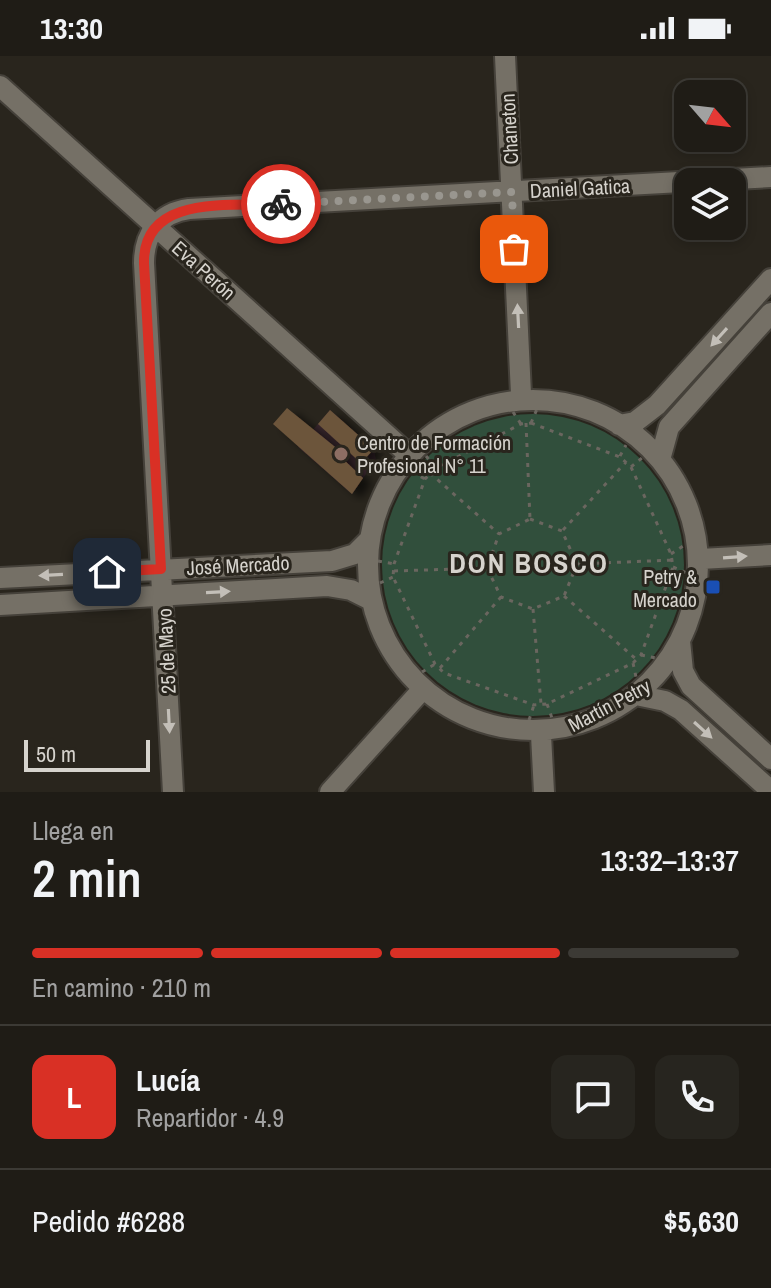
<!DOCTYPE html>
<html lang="es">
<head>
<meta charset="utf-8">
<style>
	:root { --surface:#1f1c16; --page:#27251f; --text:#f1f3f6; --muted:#a1a1a1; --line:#3c3a35; --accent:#d93025 }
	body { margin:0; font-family:"Archivo Narrow",sans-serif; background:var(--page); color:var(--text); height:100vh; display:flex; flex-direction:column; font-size:30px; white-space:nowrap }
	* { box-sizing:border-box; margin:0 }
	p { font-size:26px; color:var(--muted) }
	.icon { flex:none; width:44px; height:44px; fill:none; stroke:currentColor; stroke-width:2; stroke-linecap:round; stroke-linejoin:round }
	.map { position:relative; height:736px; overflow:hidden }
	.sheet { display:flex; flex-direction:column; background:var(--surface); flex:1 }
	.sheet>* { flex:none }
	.needle { width:52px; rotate:118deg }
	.buttons { position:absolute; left:674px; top:24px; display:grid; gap:16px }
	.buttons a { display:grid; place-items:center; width:72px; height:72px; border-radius:16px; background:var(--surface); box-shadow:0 4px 12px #0003,0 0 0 2px var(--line); font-size:40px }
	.scale { position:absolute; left:24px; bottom:20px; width:126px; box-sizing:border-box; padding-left:8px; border:4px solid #d6d3cd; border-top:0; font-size:22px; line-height:28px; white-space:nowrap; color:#d6d3cd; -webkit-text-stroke:6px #29251d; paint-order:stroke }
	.pin { position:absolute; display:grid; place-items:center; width:68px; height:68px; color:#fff; margin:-34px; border-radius:16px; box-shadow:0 4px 12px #0006 }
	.courier { position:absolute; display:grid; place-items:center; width:80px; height:80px; margin:-40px; border:6px solid #d93025; border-radius:50%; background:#fff; color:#222; box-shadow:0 2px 10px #0007 }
	.headline em { font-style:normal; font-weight:600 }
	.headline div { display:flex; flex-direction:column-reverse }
	.headline { display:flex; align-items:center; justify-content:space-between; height:136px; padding:0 32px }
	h1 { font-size:52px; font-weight:600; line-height:60px }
	.bar { display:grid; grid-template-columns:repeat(4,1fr); gap:12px 8px; align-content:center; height:96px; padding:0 32px }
	.bar i { height:10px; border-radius:6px; background:var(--line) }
	.bar .on { background:var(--accent) }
	.bar p { grid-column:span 4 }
	.line { display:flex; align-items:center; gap:20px; padding:0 32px; border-top:2px solid var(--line) }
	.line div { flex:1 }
	.round { display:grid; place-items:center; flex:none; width:84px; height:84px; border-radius:16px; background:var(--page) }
	.status { display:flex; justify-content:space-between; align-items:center; height:56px; padding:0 40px; background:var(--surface); direction:ltr }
	.status svg { height:22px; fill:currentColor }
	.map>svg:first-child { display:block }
	.education { fill:#39272d }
	.green { fill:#314f3c }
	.building { fill:#6c543b; filter:url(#shadow) }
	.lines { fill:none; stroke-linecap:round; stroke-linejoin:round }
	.minor-casing { stroke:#45413a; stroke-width:24 }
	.path { stroke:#6a665f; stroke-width:3; stroke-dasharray:4 6; stroke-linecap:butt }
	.minor { stroke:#757066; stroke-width:20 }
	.oneway { fill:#c3bfb8 }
	.done { stroke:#99968f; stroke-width:8; stroke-dasharray:0 14.4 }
	.route { stroke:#d93025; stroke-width:10 }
	.education-dot { fill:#8d6e63; stroke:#29251d; stroke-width:3 }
	.transit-dot { fill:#1a4fb4; stroke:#29251d; stroke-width:3 }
	.labels { text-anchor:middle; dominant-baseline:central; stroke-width:6; stroke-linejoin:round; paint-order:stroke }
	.street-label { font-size:20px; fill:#d6d3cd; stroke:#29251d }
	.poi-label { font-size:20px; fill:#d6d3cd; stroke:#29251d; text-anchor:start }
	.district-label { font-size:28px; font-weight:bold; letter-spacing:2px; fill:#d6d3cd; stroke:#29251d }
</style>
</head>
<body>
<div class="status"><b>13:30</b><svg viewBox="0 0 49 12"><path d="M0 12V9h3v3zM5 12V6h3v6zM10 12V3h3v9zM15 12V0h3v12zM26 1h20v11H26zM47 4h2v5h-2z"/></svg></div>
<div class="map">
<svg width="771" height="736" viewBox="0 0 771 736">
	<defs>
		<filter id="shadow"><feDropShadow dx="9" dy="5" stdDeviation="4" flood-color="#0009"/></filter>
	</defs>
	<rect width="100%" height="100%" fill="#29251d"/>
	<!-- education -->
	<path class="education" d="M330 354 374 393 376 404 352 438 298 391Z"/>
	<!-- green -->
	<path class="green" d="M382 509a151 151 0 1 1 302 0a151 151 0 1 1-302 0Z"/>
	<!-- building -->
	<path class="building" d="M287 352 345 399 342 402 363 422 352 438 273 368Z
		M330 354 374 393 361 407 318 368Z"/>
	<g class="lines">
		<defs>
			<path id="minor" d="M505 0 521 338
				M0 30 408 398
				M368 509a165 165 0 1 1 330 0a165 165 0 1 1-330 0Z
				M619 369 635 366 657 349 771 223
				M661 400 669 371 771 257
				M700 503 771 499
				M0 522 332 505 355 498 369 484
				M0 549 327 530 351 534 369 543
				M680 585 683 615 691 630 771 703
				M636 639 665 645 681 654 771 735
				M541 679 544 736
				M173 736 144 207C144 178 159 157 189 153L771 121
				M330 736 421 635"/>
		</defs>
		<!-- minor casing -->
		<use href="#minor" class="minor-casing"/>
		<!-- path -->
		<path class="path" d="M513 356 521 368
			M526 367 530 463
			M531 367 620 401 631 411 671 498 673 511 641 599 633 607 547 648 534 649 444 617 435 608 393 521 394 508 425 423 436 412 521 368Z
			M531 367 537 353
			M426 400 436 412
			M620 400 626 389
			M631 411 643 401
			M412 416 425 423
			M430 417 499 478
			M530 463 562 475 577 508 564 540 533 553 501 541 487 512 499 478Z
			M563 474 626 406
			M671 498 683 490
			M378 505 394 508
			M577 508 672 504
			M673 511 687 517
			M394 515 487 512
			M380 527 393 521
			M564 540 637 604
			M533 553 541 648
			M641 599 656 602
			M633 607 636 621
			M440 612 501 541
			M422 616 435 608
			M547 648 552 662
			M529 664 534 649"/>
		<!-- minor -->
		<use href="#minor" class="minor"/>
	</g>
	<!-- one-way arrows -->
	<defs><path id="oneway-solid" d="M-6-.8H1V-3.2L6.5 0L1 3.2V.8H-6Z" transform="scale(2)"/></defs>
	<g class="oneway">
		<use href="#oneway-solid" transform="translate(518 260) rotate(-93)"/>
		<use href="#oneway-solid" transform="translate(719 281) rotate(132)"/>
		<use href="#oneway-solid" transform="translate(735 501) rotate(-4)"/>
		<use href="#oneway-solid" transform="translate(51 519) rotate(177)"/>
		<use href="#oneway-solid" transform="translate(218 536) rotate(-3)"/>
		<use href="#oneway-solid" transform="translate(169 665) rotate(87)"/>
		<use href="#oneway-solid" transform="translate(703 674) rotate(42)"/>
	</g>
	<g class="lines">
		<!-- done -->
		<path class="done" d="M281 148 512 136 514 193"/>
		<!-- route -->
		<path class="route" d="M107 516 161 513 144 207C143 137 233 151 281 148"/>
	</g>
	<!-- markers -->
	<circle class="education-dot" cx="341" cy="398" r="8"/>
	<rect class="transit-dot" x="705" y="523" width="16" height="16" rx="4"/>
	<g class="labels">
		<!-- street labels -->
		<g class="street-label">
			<text transform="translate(509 73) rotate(-93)">Chaneton</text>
			<text transform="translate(580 132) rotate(-3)">Daniel Gatica</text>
			<text transform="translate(204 214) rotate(42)">Eva Perón</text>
			<text transform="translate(238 509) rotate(-3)">José Mercado</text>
			<text transform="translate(166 595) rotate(-93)">25 de Mayo</text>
			<text transform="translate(609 649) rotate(-28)">Martín Petry</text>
		</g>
		<!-- poi labels -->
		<g class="poi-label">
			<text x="357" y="386">Centro de Formación<tspan x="357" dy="23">Profesional N° 11</tspan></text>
			<text x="697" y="520" text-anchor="end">Petry &amp;<tspan x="697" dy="23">Mercado</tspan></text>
		</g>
		<!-- district labels -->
		<g class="district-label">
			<text x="529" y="507">DON BOSCO</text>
		</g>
	</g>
</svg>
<div class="buttons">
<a><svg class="needle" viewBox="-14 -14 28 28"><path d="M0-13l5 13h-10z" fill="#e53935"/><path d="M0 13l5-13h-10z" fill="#a1a1a1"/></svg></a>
<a><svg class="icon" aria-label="layers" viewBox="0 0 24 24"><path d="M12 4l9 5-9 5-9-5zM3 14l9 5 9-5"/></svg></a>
</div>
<div class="scale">50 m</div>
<div class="pin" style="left:514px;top:193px;background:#ea580c"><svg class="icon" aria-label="bag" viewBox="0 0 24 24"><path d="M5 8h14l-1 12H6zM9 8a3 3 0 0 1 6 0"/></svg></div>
<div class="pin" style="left:107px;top:516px;background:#1f2937"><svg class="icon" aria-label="home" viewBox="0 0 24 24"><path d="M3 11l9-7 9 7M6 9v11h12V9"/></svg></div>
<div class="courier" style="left:281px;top:148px"><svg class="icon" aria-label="bike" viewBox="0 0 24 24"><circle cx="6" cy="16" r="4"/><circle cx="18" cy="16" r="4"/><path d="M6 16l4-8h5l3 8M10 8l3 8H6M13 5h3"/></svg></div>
</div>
<section class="sheet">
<div class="headline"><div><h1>2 min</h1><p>Llega en</p></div><em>13:32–13:37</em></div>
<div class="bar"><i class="on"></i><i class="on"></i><i class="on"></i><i></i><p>En camino · 210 m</p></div>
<div class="line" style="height:144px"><b class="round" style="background:var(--accent);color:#fff">L</b><div><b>Lucía</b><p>Repartidor · 4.9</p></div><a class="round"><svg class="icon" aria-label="chat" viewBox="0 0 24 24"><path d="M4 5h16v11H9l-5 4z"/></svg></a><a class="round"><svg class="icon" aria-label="phone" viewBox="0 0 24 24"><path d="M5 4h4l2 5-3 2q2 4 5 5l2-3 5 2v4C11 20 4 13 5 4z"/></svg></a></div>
<div class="line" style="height:104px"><div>Pedido #6288</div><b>$5,630</b></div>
</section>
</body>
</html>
